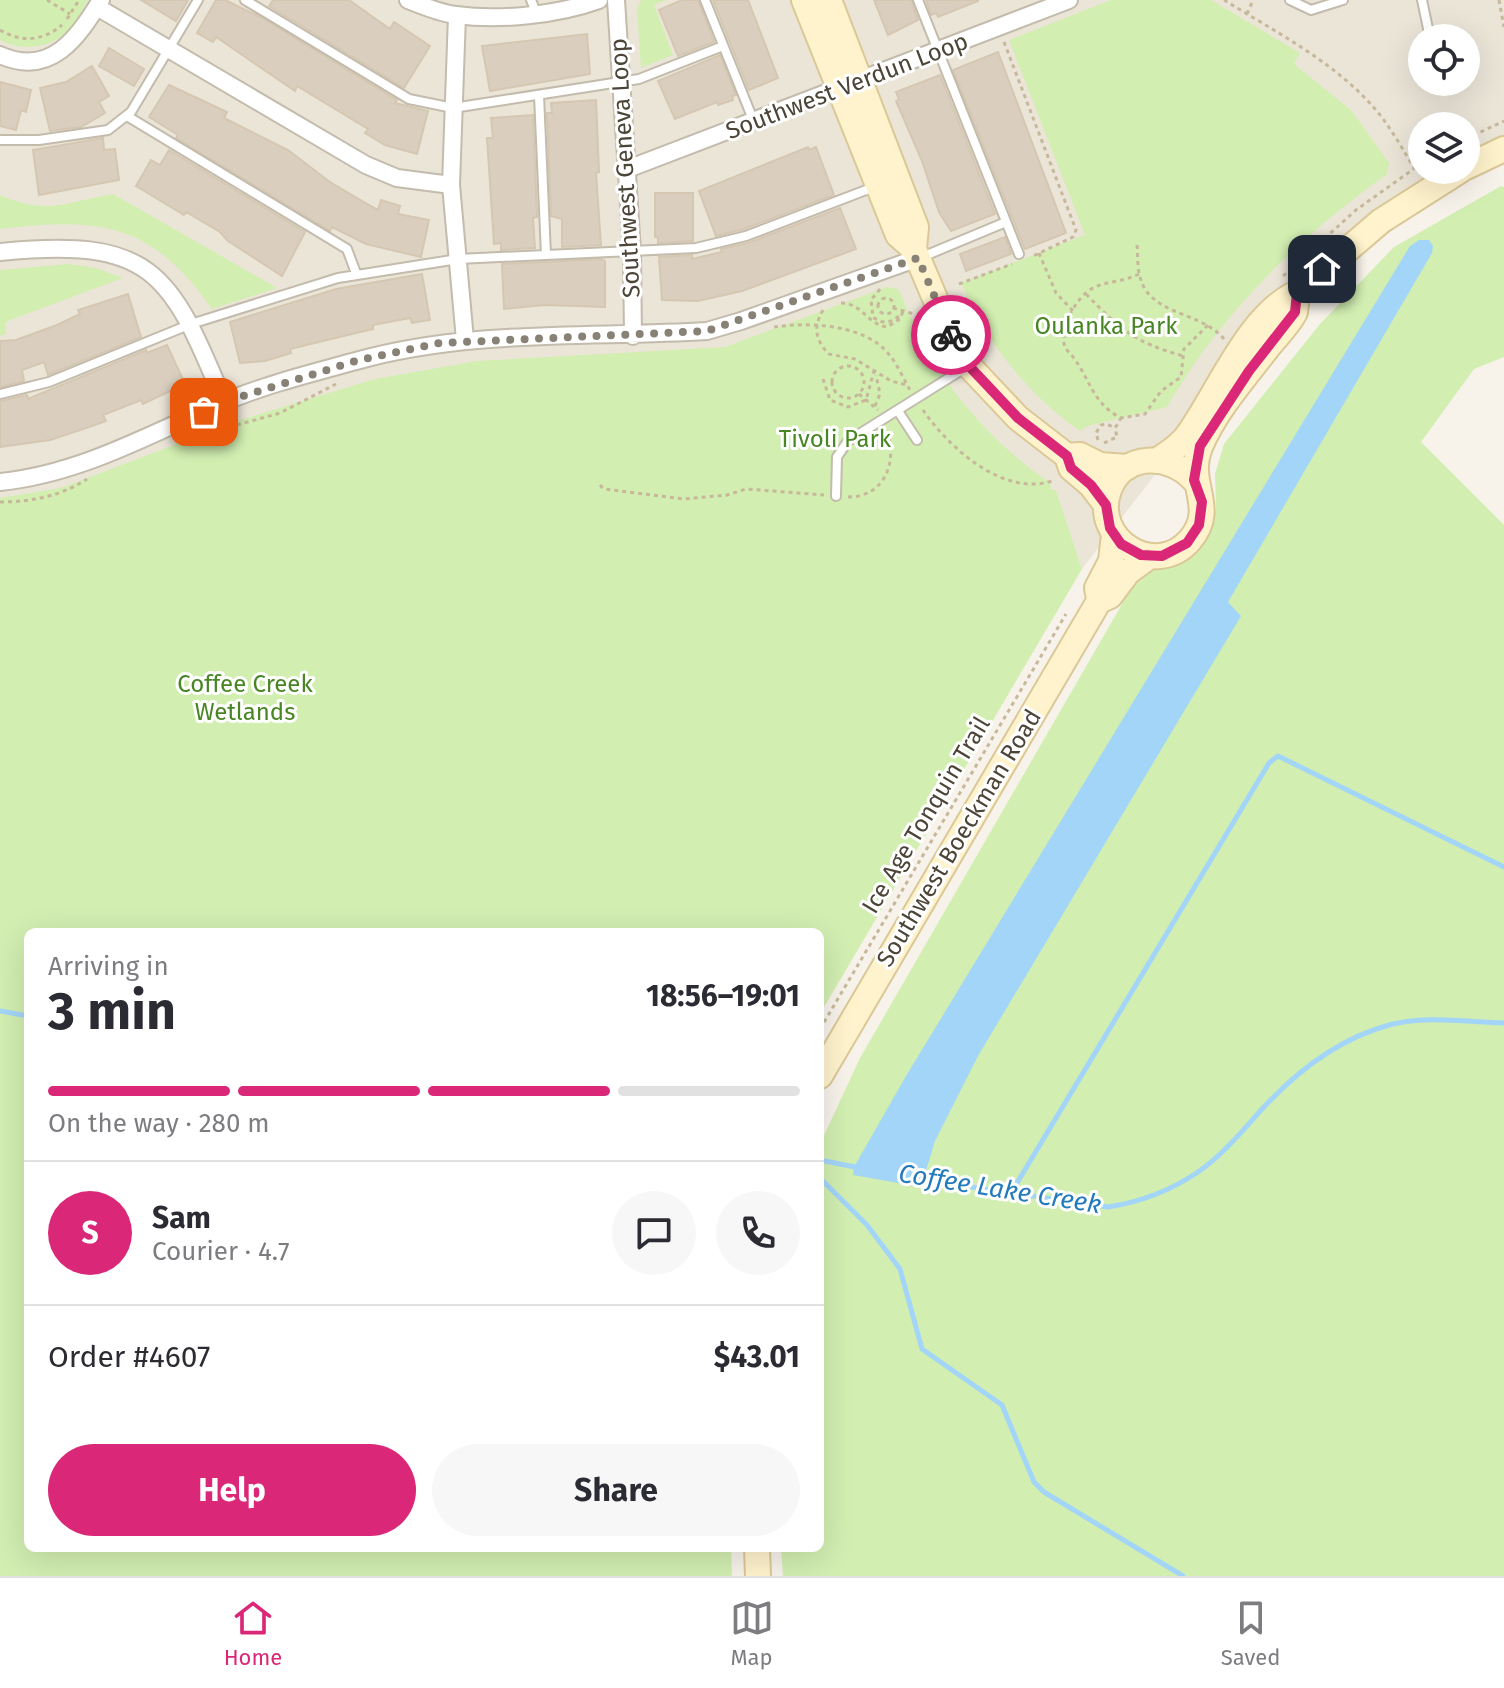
<!DOCTYPE html>
<html lang="en">
<head>
<meta charset="utf-8">
<style>
	:root { --surface:#fff; --page:#f7f7f7; --text:#2b2b33; --muted:#7c7c81; --line:#e1e1e2; --accent:#db2777 }
	body { margin:0; font-family:"Fira Sans",sans-serif; background:var(--page); color:var(--text); height:100vh; display:flex; flex-direction:column; font-size:30px; white-space:nowrap }
	* { box-sizing:border-box; margin:0 }
	p { font-size:26px; color:var(--muted) }
	.icon { flex:none; width:44px; height:44px; fill:none; stroke:currentColor; stroke-width:2; stroke-linecap:round; stroke-linejoin:round }
	.map { position:relative; flex:1; overflow:hidden }
	.panel { position:absolute; left:24px; top:928px; width:800px; height:624px; display:flex; flex-direction:column; background:var(--surface); border-radius:12px; box-shadow:0 8px 32px #0002 }
	.panel>* { flex:none }
	.fabs { position:absolute; left:1408px; top:24px; display:grid; gap:16px }
	.fabs a { display:grid; place-items:center; width:72px; height:72px; border-radius:50%; background:var(--surface); box-shadow:0 8px 32px #0002; font-size:40px }
	.pin { position:absolute; display:grid; place-items:center; width:68px; height:68px; color:#fff; margin:-34px; border-radius:16px; box-shadow:0 4px 12px #0006 }
	.courier { position:absolute; display:grid; place-items:center; width:80px; height:80px; margin:-40px; border:6px solid #db2777; border-radius:50%; background:#fff; color:#222; box-shadow:0 2px 10px #0007 }
	.overview em { font-style:normal; font-weight:700 }
	.overview div { display:flex; flex-direction:column-reverse }
	.overview { display:flex; align-items:center; justify-content:space-between; height:136px; padding:0 24px }
	h1 { font-size:52px; font-weight:700; line-height:60px }
	.bar { display:grid; grid-template-columns:repeat(4,1fr); gap:12px 8px; align-content:center; height:96px; padding:0 24px }
	.bar i { height:10px; border-radius:6px; background:var(--line) }
	.bar .current { background:var(--accent) }
	.bar p { grid-column:span 4 }
	.line { display:flex; align-items:center; gap:20px; padding:0 24px; border-top:2px solid var(--line) }
	.line div { flex:1 }
	.round { display:grid; place-items:center; flex:none; width:84px; height:84px; border-radius:42px; background:var(--page) }
	.button { display:flex; gap:16px; margin-top:auto; padding:16px 24px }
	.button a { flex:1; height:92px; border-radius:48px; background:var(--accent); color:#fff; font-size:32px; font-weight:700; line-height:92px; text-align:center }
	.button a+a { background:var(--page); color:var(--text) }
	.tabs { display:flex; justify-content:space-around; align-items:center; height:112px; border-top:2px solid var(--line); background:var(--surface); font-size:22px; color:var(--muted) }
	.tabs a { display:grid; justify-items:center; gap:4px }
	.tabs .current { color:var(--accent) }
	.map>svg:first-child { display:block }
	.residential { fill:#ebe5d8; fill-rule:evenodd }
	.green { fill:#d2eeb1 }
	.water { fill:#a3d5f8 }
	.lines { fill:none; stroke-linecap:round; stroke-linejoin:round }
	.stream { stroke:#a3d5f8; stroke-width:5 }
	.building { fill:#dacfbf; stroke:#d5c7b1; stroke-width:2 }
	.lane-casing { stroke:#c3bbac; stroke-width:12 }
	.street-casing { stroke:#c3bbac; stroke-width:20 }
	.secondary-casing { stroke:#dbc897; stroke-width:28 }
	.path { stroke:#c7b89c; stroke-width:3; stroke-dasharray:4 4; stroke-linecap:butt }
	.lane { stroke:#fff; stroke-width:8 }
	.street { stroke:#fff; stroke-width:16 }
	.secondary { stroke:#fff3cd; stroke-width:24 }
	.done { stroke:#888176; stroke-width:8; stroke-dasharray:0 14.4 }
	.route { stroke:#db2777; stroke-width:10 }
	.labels { text-anchor:middle; dominant-baseline:central; stroke-width:6; stroke-linejoin:round; paint-order:stroke }
	.street-label { font-size:24px; fill:#4c4437; stroke:#fff }
	.park-label { font-size:24px; fill:#488523; stroke:#fff }
	.water-label { font-size:26px; font-style:italic; fill:#237abc; stroke:#fff }
</style>
</head>
<body>
<div class="map">
<svg width="1504" height="1576" viewBox="0 0 1504 1576">
	<rect width="100%" height="100%" fill="#f7f3eb"/>
	<!-- residential -->
	<path class="residential" d="M0 0H1504V150L1285 307 1082 569 1056 490 0 546ZM1422 38H1466V82H1422ZM1422 126H1466V170H1422Z"/>
	<!-- green -->
	<path class="green" d="M0 0H88C82 9 78 20 71 28 55 47 22 53 0 40Z
		M641 0H666L654 5 673 55 641 68 637 9Z
		M1111 0H1211L1300 53 1294 64 1351 110 1389 163 1387 174C1298 238 1222 312 1167 407L1088 426 1080 431C1026 393 988 344 961 283L1085 235 1009 40Z
		M1501 186 1504 187V357L1474 369 1421 442 1504 525V1576H783L781 1548H820V1144L860 1058 1129 592 1147 572 1174 565 1195 552 1210 532 1216 509 1215 474 1224 444 1320 324 1394 247Z
		M113 194 277 288 212 309C151 222 99 217 0 229V195C48 216 65 202 113 194Z
		M69 264 96 268 123 278 5 322 6 334 0 336V270Z
		M887 287 898 289 901 294C932 373 980 434 1050 483L1052 490H1056L1082 569 820 1014V932H28V1548H731L732 1576H0V498L61 488 237 421 375 379 477 361 725 347Z"/>
	<!-- water -->
	<path class="water" d="M1419 240H1429L1433 246 1432 253 1228 602 1241 616 978 1056 935 1141 921 1187 853 1175 854 1167 906 1076 1410 246Z"/>
	<g class="lines">
		<!-- stream -->
		<path class="stream" d="M0 1011 28 1016
			M820 1160 860 1168
			M820 1178 867 1225 900 1269 922 1349 1002 1405 1034 1482 1044 1492 1183 1576
			M917 1179 1108 1207C1141 1202 1170 1191 1198 1172 1223 1155 1243 1130 1263 1108 1298 1070 1338 1039 1389 1025 1425 1015 1467 1022 1504 1023
			M1011 1193 1269 763 1278 756 1504 867"/>
	</g>
	<!-- building -->
	<path class="building" d="M141 0H188L176 21Z
		M216 0H225L262 18 397 100 395 103 428 111 417 154 385 145 365 133 368 129 297 86 295 91 216 37 213 42 197 33Z
		M273 0H349L390 29 394 22 430 46 404 88 269 6Z
		M682 0H698L714 42 678 56 659 10Z
		M713 0H748L778 78 749 90Z
		M874 0H911L918 20 888 35Z
		M926 0H978V1L938 17 937 13 931 15Z
		M587 34 590 74 490 91 482 46Z
		M109 48 144 69 134 86 99 66Z
		M998 52 1066 233 1025 249 953 70Z
		M720 55 736 95 732 96 733 100 718 105 717 102 675 119 658 81Z
		M92 66 109 96 99 102 105 113 81 127 50 131 40 88 66 82Z
		M940 75 995 214 951 231 939 212 922 161 896 101 899 100 896 92Z
		M0 82 31 90 26 112 21 110 16 130 0 126Z
		M169 85 227 112 224 118 288 150 330 182 362 201 378 210 381 200 400 206 398 214 429 220 421 257 366 244 332 227 330 231 176 138 178 135 149 117Z
		M596 100 599 172 596 173 601 245 562 247V219L551 216 547 113H552L551 103Z
		M533 115 537 217 533 218 535 248 501 250V243L494 244 487 138H493L491 118Z
		M103 138 104 150 115 149 119 180 39 195 33 150Z
		M808 147 809 150 816 147 834 195 744 229 716 236 699 191Z
		M169 150 305 232 282 276 228 241 220 232 186 212 184 215 136 186 151 160 160 165Z
		M655 193H693V241L658 243V237H655Z
		M840 208 856 249 742 291 698 301 662 300 659 257 692 255V259L722 252 721 249 748 243Z
		M1005 237 1011 254 966 271 960 254Z
		M601 259 605 261V307L545 305 504 309 502 264Z
		M422 274 430 320 412 323 410 318 373 325V329L290 349 291 353 265 361 240 363 230 322 336 289Z
		M128 294 141 337 48 375 44 362 22 370 24 381 0 387V341L16 340 57 325 80 314 78 310Z
		M167 345 185 384 143 404 141 400 103 415 106 421 89 427 50 440 0 447V401L27 395 28 399 146 350 147 353Z"/>
	<g class="lines">
		<defs>
			<path id="lane" d="M245 0 409 99 453 108 639 79 723 46
				M531 0 536 12
				M705 0 754 122
				M918 0 1019 254
				M1290 0 1311 10 1343 0
				M1422 0 1430 38
				M539 95 546 255
				M127 116 347 249 356 273
				M0 140H39L108 130 131 112 198 0
				M922 257 1006 222
				M0 394 49 382 191 324 338 278 458 259 696 248 746 236 874 187
				M898 411 917 440
				M836 496 837 457 848 441 968 366"/>
			<path id="street" d="M408 0C423 6 439 13 456 15 500 21 557 15 599 0
				M616 0 632 252 633 336
				M97 7 366 165 397 178 451 185
				M457 15 451 185 465 340
				M0 55C51 78 78 37 101 0
				M625 170 1069 0
				M0 252C151 237 170 270 224 402
				M0 482C80 474 150 434 222 403 264 385 312 373 356 361 469 329 590 338 707 331L741 321 918 258"/>
			<path id="secondary" d="M804 0 898 235 914 249 954 343 968 365 1018 418 1067 456 1071 468 1091 485 1106 505
				M829 0 916 227 914 249
				M1466 167 1504 149
				M1067 456 1080 455 1100 465 1128 467
				M1158 460C1168 453 1180 446 1187 436 1217 395 1249 314 1297 293L1381 221 1461 170
				M1194 480C1170 453 1123 452 1109 490 1091 539 1155 580 1190 540 1218 507 1185 484 1200 447 1215 411 1245 377 1269 346 1277 336 1290 323 1295 312 1296 307 1296 299 1297 293
				M1099 599 1097 588 1111 561 1114 535
				M820 1076 1099 601 1110 596 1128 572 1150 556
				M757 1548 758 1576"/>
		</defs>
		<!-- lane casing -->
		<use href="#lane" class="lane-casing"/>
		<!-- street casing -->
		<use href="#street" class="street-casing"/>
		<!-- secondary casing -->
		<use href="#secondary" class="secondary-casing"/>
		<!-- path -->
		<path class="path" d="M47 0 70 14
			M1224 0C1276 32 1336 63 1376 110 1391 128 1402 148 1414 168
			M1499 0 1504 27
			M1247 14 1253 0
			M67 19 79 0
			M0 30C22 43 43 41 62 25
			M1004 42 1076 230 1073 237 1031 257
			M1466 139 1504 121
			M1137 245C1138 256 1137 267 1140 277 1150 316 1201 311 1224 339
			M1039 253 1056 293 1073 311
			M1139 274C1123 282 1108 281 1095 287 1076 295 1059 329 1065 348 1090 372 1088 401 1121 418L1145 414 1161 391 1181 377 1184 349 1208 325
			M1283 276 1356 210 1422 163
			M959 284 1012 264
			M880 289 871 300 873 317C883 325 892 323 901 314
			M1086 294C1121 330 1134 342 1183 356
			M878 306a8 8 0 1 1 16 0a8 8 0 1 1-16 0Z
			M841 303C862 303 867 324 887 327L900 319 903 311
			M893 308 914 314
			M823 310C813 327 815 340 829 354L855 359 891 381 907 385
			M774 327C808 322 862 324 887 352 897 363 903 378 910 390
			M832 382a16 16 0 1 1 32 0a16 16 0 1 1-32 0Z
			M823 379 830 400 848 407 866 400 874 371
			M859 394 878 410
			M875 406 880 394 876 375
			M923 410C949 448 1005 499 1055 480
			M183 440 280 413 336 384
			M1098 440 1096 433 1101 425 1107 424 1115 428
			M1104 443 1117 437 1115 428 1121 418
			M600 485 604 489 684 499 727 495 746 489 824 495
			M848 497C884 497 898 463 887 432
			M0 502C31 502 61 496 87 479
			M820 1029 1066 614"/>
		<!-- lane -->
		<use href="#lane" class="lane"/>
		<!-- street -->
		<use href="#street" class="street"/>
		<!-- secondary -->
		<use href="#secondary" class="secondary"/>
	</g>
	<g class="lines">
		<!-- done -->
		<path class="done" d="M204 412 224 402 359 360 440 343 707 331 918 258 951 335"/>
		<!-- route -->
		<path class="route" d="M951 335 968 365 986 384 1018 418 1067 456 1071 468 1091 485 1106 505 1110 528 1121 544 1141 555 1162 556 1187 543 1199 525 1202 502 1194 480 1200 446 1249 371 1295 312 1297 293 1322 269"/>
	</g>
	<g class="labels">
		<!-- street labels -->
		<g class="street-label">
			<text transform="translate(847 86) rotate(-21)">Southwest Verdun Loop</text>
			<text transform="translate(625 168) rotate(-93)">Southwest Geneva Loop</text>
			<text transform="translate(926 815) rotate(-59)">Ice Age Tonquin Trail</text>
			<text transform="translate(959 838) rotate(-59)">Southwest Boeckman Road</text>
		</g>
		<!-- park labels -->
		<g class="park-label">
			<text x="1106" y="326">Oulanka Park</text>
			<text x="835" y="439">Tivoli Park</text>
			<text x="245" y="684">Coffee Creek<tspan x="245" dy="28">Wetlands</tspan></text>
		</g>
		<!-- water labels -->
		<g class="water-label">
			<text transform="translate(1000 1189) rotate(9)">Coffee Lake Creek</text>
		</g>
	</g>
</svg>
<div class="fabs">
<a><svg class="icon" aria-label="locate" viewBox="0 0 24 24"><circle cx="12" cy="12" r="6"/><path d="M12 2v4M12 18v4M2 12h4M18 12h4"/></svg></a>
<a><svg class="icon" aria-label="layers" viewBox="0 0 24 24"><path d="M12 4l9 5-9 5-9-5zM3 14l9 5 9-5"/></svg></a>
</div>
<div class="pin" style="left:204px;top:412px;background:#ea580c"><svg class="icon" aria-label="bag" viewBox="0 0 24 24"><path d="M5 8h14l-1 12H6zM9 8a3 3 0 0 1 6 0"/></svg></div>
<div class="pin" style="left:1322px;top:269px;background:#1f2937"><svg class="icon" aria-label="home" viewBox="0 0 24 24"><path d="M3 11l9-7 9 7M6 9v11h12V9"/></svg></div>
<div class="courier" style="left:951px;top:335px"><svg class="icon" aria-label="bike" viewBox="0 0 24 24"><circle cx="6" cy="16" r="4"/><circle cx="18" cy="16" r="4"/><path d="M6 16l4-8h5l3 8M10 8l3 8H6M13 5h3"/></svg></div>
<section class="panel">
<div class="overview"><div><h1>3 min</h1><p>Arriving in</p></div><em>18:56–19:01</em></div>
<div class="bar"><i class="current"></i><i class="current"></i><i class="current"></i><i></i><p>On the way · 280 m</p></div>
<div class="line" style="height:144px"><b class="round" style="background:var(--accent);color:#fff">S</b><div><b>Sam</b><p>Courier · 4.7</p></div><a class="round"><svg class="icon" aria-label="chat" viewBox="0 0 24 24"><path d="M4 5h16v11H9l-5 4z"/></svg></a><a class="round"><svg class="icon" aria-label="phone" viewBox="0 0 24 24"><path d="M5 4h4l2 5-3 2q2 4 5 5l2-3 5 2v4C11 20 4 13 5 4z"/></svg></a></div>
<div class="line" style="height:104px"><div>Order #4607</div><b>$43.01</b></div>
<div class="button"><a>Help</a><a>Share</a></div>
</section>
</div>
<nav class="tabs">
<a class="current"><svg class="icon" aria-label="home" viewBox="0 0 24 24"><path d="M3 11l9-7 9 7M6 9v11h12V9"/></svg>Home</a>
<a><svg class="icon" aria-label="map" viewBox="0 0 24 24"><path d="M3 6l6-2 6 2 6-2v14l-6 2-6-2-6 2zM9 4v14M15 6v14"/></svg>Map</a>
<a><svg class="icon" aria-label="saved" viewBox="0 0 24 24"><path d="M7 4h10v16l-5-4-5 4z"/></svg>Saved</a>
</nav>
</body>
</html>
